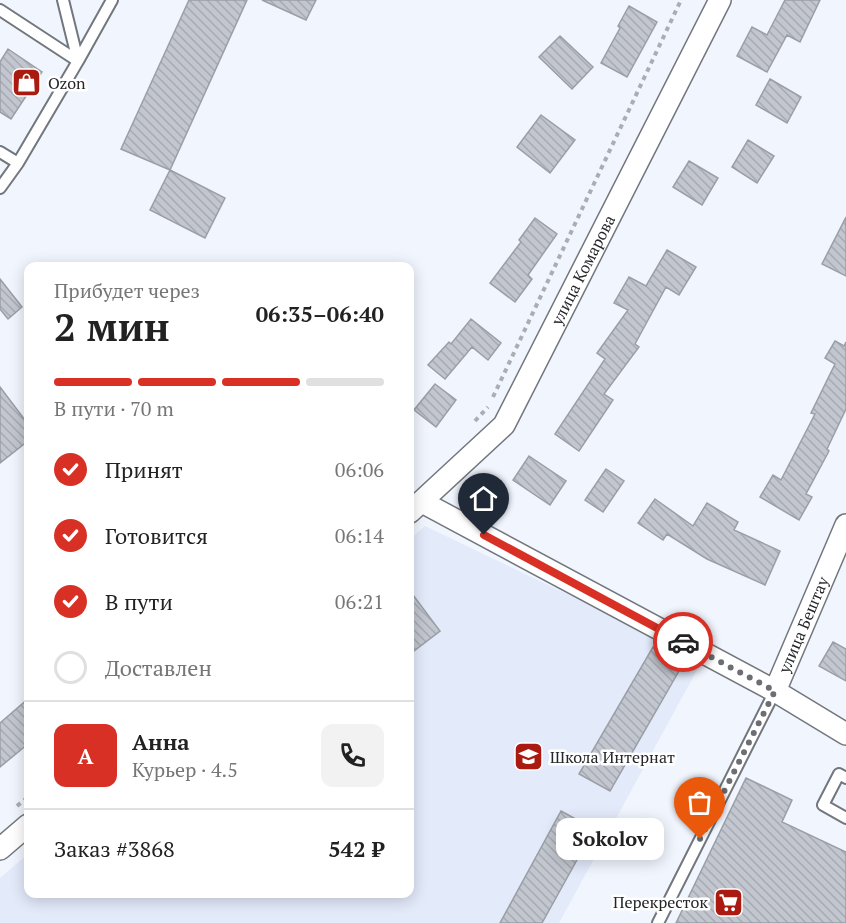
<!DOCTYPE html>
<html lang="ru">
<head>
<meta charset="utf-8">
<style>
	:root { --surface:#fff; --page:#f2f2f2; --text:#222; --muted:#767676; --line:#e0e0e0; --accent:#d93025 }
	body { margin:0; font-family:"PT Serif",serif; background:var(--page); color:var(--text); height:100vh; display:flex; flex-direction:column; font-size:22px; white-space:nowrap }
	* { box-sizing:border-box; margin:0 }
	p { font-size:20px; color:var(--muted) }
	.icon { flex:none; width:33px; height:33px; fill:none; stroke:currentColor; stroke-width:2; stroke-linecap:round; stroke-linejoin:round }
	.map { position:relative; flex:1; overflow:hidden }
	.drawer { position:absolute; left:24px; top:262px; width:390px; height:636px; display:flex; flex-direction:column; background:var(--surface); border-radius:12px; box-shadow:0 3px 15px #0003 }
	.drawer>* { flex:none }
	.pin { position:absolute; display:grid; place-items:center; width:51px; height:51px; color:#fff; margin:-62px -26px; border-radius:50% 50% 50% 0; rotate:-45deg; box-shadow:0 0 6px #0007 }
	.pin .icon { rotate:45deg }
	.courier { position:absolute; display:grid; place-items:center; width:60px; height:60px; margin:-30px; border:4px solid #d93025; border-radius:50%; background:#fff; color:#222; box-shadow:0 2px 8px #0007 }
	.bubble { position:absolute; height:42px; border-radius:12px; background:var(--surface); box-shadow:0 3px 15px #0003; font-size:20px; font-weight:700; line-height:42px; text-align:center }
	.headline em { font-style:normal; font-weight:700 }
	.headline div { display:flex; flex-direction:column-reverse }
	.headline { display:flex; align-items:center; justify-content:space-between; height:102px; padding:0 30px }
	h1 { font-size:39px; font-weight:700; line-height:45px }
	.bar { display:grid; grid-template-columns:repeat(4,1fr); gap:9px 6px; align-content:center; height:72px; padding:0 30px }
	.bar i { height:8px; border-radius:4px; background:var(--line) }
	.bar .selected { background:var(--accent) }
	.bar p { grid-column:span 4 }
	.line { display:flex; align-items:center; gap:15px; padding:0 30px; border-top:2px solid var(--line) }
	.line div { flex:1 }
	.round { display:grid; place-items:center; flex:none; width:63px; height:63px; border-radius:12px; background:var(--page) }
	ol { padding:0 30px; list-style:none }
	li { display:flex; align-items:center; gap:18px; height:66px }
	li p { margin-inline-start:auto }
	li .icon { padding:6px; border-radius:50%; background:var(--accent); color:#fff; stroke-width:4 }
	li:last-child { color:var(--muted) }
	li i { width:33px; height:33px; border:3px solid var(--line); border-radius:50% }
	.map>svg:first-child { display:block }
	.built { fill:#e3eafa }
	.building { fill:url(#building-back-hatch); stroke:#9a9ea6; stroke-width:1.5 }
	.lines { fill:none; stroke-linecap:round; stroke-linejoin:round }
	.lane-casing { stroke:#72767d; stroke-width:14 }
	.street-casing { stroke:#72767d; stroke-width:24 }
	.path { stroke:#aaadb4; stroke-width:4; stroke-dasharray:4.5 4.5; stroke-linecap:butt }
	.lane { stroke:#fff; stroke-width:10 }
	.street { stroke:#fff; stroke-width:21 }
	.done { stroke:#6c6e74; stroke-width:6; stroke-dasharray:0 10.8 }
	.route { stroke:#d93025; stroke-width:8 }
	.labels { text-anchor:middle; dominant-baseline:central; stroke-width:5; stroke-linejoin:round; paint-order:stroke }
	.poi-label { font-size:16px; fill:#252629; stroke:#fff; text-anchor:start }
	.street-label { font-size:16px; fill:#252629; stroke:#fff }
</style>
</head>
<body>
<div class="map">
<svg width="846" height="923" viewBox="0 0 846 923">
	<defs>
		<pattern id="building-back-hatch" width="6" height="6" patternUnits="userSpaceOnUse" patternTransform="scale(1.5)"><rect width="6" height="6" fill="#c2c6cf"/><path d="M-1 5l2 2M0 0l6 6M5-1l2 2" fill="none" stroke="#a7aab2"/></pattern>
	</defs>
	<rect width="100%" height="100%" fill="#f1f5fe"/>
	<!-- built -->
	<path class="built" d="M425 526 703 659 559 923H0V878L28 854V894H410V539Z"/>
	<!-- building -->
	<path class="building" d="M189 0H247L170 170 121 149Z
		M262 0H316L306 20Z
		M785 0H820L800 42 787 35 767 72 737 56 752 27 767 35Z
		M629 6 657 22 627 77 601 63 620 28 618 26Z
		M560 36 593 67 572 89 539 57Z
		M8 49 42 72 11 119 0 112V62Z
		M770 79 801 97 787 123 756 105Z
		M541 115 575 140 550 173 517 147Z
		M748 140 774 156 757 183 732 167Z
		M689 161 718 178 702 205 673 187Z
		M170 170 225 198 205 238 150 210Z
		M846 217V276L822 264Z
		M535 218 557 234 528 275 532 279 515 302 490 283 521 242 519 240Z
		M667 250 696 267 679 295 666 287 635 344 639 347 604 394 613 400 579 451 555 434 605 359 597 353 628 310 614 303 629 277 646 286Z
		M0 279 22 307 8 319 0 309Z
		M471 319 501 343 488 360 472 347 445 379 428 365 449 342 451 344Z
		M835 341 844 346 846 342V409L827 449 829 451 806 494 812 497 799 520 760 497 773 475 781 480 815 414 811 413 835 364 825 358Z
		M435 384 456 400 436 427 414 410Z
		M0 387 28 424V441L0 463Z
		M529 456 566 481 550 505 513 480Z
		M606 469 624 481 603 512 585 500Z
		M655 499 693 526 707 503 738 522 734 530 780 551 765 585 707 559 667 534 663 540 638 523Z
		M410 591 440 631 410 654Z
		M833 642 846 649V681L819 666Z
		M653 647 683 664 610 791 579 774Z
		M28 699V744L0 767V723Z
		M746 778 792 800 782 822 846 852V923H676Z
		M561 811 594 829 542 923H500Z"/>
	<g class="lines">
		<defs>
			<path id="lane" d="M63 0 78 61 112 0
				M0 10 78 61 18 163 0 152
				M0 188 18 163
				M846 778 839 774 823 805 846 818
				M658 923 775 691"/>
			<g id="street">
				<path d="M422 502 775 691 846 734"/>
				<path id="s1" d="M410 512 504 425 720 0"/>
				<path id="s2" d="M775 691 846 525"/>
				<path d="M0 849 28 825"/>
			</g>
		</defs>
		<!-- lane casing -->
		<use href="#lane" class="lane-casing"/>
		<!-- street casing -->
		<use href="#street" class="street-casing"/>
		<!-- path -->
		<path class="path" d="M493 397 681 0
			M475 421 488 407
			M17 806 28 797"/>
		<!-- lane -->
		<use href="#lane" class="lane"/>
		<!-- street -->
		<use href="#street" class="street"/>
	</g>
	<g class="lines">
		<!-- done -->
		<path class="done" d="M683 642 775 691 700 839"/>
		<!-- route -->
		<path class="route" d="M484 535 683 642"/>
	</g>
	<!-- icons -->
	<defs>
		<symbol id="shop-square" viewBox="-11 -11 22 22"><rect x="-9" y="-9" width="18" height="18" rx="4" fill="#ab1a11" stroke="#fff"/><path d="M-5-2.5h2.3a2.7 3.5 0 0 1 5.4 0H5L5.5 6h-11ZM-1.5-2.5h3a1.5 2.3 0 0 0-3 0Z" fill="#fff"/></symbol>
		<symbol id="school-square" viewBox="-11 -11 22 22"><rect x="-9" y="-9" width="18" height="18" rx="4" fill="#ab1a11" stroke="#fff"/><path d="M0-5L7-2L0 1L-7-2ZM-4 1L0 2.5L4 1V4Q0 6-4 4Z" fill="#fff"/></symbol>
		<symbol id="supermarket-square" viewBox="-11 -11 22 22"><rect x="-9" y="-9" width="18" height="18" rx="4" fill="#ab1a11" stroke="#fff"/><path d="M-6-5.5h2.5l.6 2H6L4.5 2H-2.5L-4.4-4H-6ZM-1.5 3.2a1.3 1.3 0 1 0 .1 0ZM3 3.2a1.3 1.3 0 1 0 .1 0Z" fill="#fff"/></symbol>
	</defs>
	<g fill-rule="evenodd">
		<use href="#shop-square" x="10" y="66" width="33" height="33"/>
		<use href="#school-square" x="512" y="740" width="33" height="33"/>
		<use href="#supermarket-square" x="712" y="886" width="33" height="33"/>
	</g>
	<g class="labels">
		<!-- poi labels -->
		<g class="poi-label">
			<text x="48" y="83">Ozon</text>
			<text x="550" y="757">Школа Интернат</text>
			<text x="708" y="902" text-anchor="end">Перекресток</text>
		</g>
		<!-- street labels -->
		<g class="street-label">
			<text stroke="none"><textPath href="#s1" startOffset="302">улица Комарова</textPath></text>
			<text stroke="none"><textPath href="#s2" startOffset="72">улица Бештау</textPath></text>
		</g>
	</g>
</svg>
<div class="pin" style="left:700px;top:839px;background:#ea580c"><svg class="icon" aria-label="bag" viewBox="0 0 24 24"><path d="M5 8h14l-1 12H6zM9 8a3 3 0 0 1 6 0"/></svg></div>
<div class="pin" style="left:484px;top:535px;background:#1f2937"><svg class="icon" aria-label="home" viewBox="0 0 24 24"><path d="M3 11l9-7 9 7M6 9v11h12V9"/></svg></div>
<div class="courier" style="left:683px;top:642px"><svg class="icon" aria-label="car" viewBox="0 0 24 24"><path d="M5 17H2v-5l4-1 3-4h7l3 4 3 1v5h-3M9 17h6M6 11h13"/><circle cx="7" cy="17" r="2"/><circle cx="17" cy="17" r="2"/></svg></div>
<div class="bubble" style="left:556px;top:818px;width:108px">Sokolov</div>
<section class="drawer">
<div class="headline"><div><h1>2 мин</h1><p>Прибудет через</p></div><em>06:35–06:40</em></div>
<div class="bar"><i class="selected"></i><i class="selected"></i><i class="selected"></i><i></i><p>В пути · 70 m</p></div>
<ol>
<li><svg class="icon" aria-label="check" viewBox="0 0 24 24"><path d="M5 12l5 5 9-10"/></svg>Принят<p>06:06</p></li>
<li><svg class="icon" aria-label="check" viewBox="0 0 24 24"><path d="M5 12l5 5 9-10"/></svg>Готовится<p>06:14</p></li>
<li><svg class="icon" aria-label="check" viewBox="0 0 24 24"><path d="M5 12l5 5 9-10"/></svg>В пути<p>06:21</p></li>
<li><i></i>Доставлен</li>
</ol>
<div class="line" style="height:108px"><b class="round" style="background:var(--accent);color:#fff">А</b><div><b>Анна</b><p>Курьер · 4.5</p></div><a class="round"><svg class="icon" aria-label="phone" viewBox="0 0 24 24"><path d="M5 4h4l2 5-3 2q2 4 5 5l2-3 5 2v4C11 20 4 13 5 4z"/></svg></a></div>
<div class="line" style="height:78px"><div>Заказ #3868</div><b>542 ₽</b></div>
</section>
</div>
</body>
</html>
